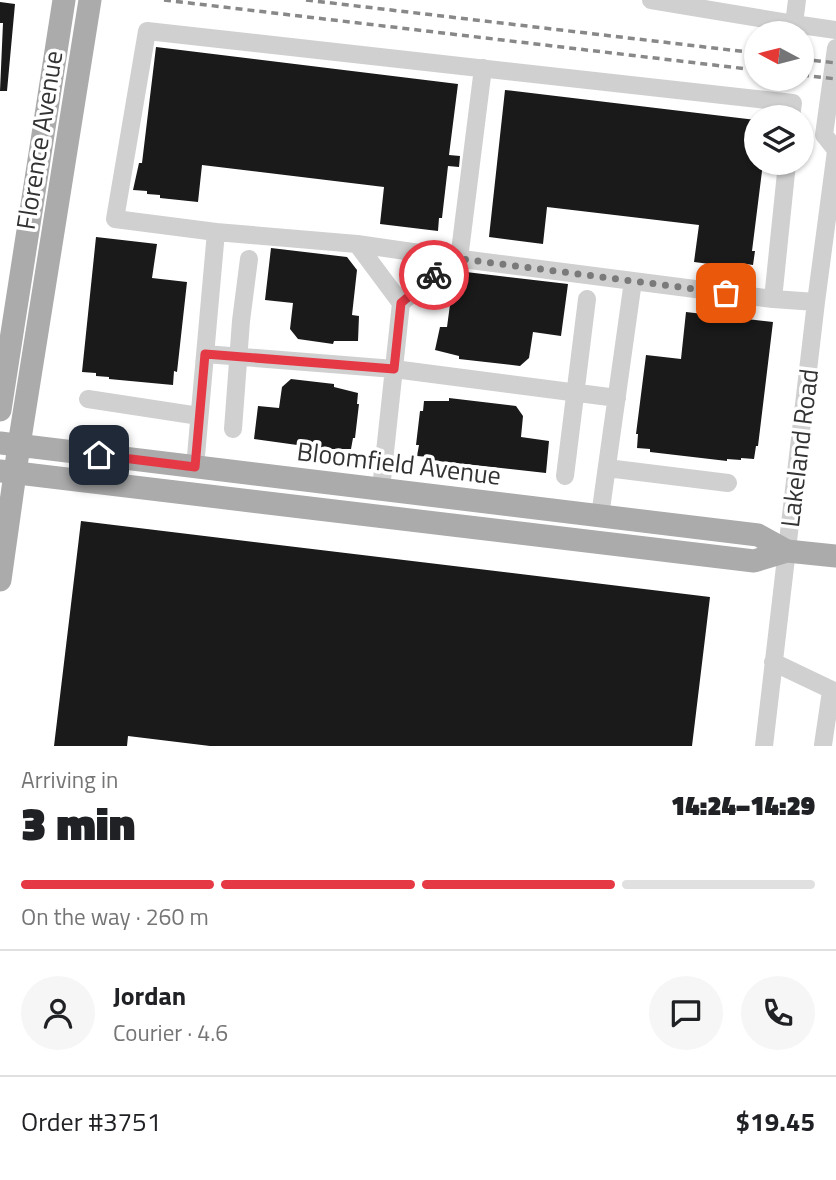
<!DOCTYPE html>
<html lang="en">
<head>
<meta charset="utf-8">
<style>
	:root { --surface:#fff; --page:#f6f6f6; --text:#202124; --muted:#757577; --line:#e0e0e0; --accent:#e63946 }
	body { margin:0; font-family:"Titillium Web",sans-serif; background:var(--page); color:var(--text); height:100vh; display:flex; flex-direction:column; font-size:26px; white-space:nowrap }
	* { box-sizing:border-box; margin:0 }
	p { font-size:23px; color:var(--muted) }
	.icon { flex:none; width:38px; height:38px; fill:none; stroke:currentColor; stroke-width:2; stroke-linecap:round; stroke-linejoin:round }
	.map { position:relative; height:746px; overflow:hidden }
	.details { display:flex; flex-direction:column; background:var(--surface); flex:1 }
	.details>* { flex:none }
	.needle { width:46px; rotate:277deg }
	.fabs { position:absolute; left:744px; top:21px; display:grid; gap:14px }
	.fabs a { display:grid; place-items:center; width:70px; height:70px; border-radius:50%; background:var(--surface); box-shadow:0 2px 5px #0004; font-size:35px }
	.pin { position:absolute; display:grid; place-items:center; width:60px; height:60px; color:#fff; margin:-30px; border-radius:14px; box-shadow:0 4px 10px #0006 }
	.courier { position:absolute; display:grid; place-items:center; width:70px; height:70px; margin:-35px; border:5px solid #e63946; border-radius:50%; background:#fff; color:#222; box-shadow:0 2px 9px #0007 }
	.headline em { font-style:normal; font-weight:800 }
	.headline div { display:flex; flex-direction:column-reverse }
	.headline { display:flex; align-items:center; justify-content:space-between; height:119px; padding:0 21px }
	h1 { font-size:46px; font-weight:800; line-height:52px }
	.bar { display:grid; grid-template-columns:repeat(4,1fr); gap:10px 7px; align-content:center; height:84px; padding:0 21px }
	.bar i { height:9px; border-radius:5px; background:var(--line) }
	.bar .selected { background:var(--accent) }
	.bar p { grid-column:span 4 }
	.line { display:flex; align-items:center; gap:18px; padding:0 21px; border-top:2px solid var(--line) }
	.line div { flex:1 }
	.round { display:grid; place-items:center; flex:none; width:74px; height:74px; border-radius:37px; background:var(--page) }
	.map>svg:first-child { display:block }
	.building { fill:#1a1a1a }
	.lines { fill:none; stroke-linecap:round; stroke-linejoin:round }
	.minor { stroke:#d0d0d0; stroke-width:18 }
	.major { stroke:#ababab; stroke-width:23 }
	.rail { stroke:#888; stroke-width:3.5; stroke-dasharray:7 5; stroke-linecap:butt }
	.done { stroke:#7a7a7a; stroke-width:7; stroke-dasharray:0 12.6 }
	.route { stroke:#e63946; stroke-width:9 }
	.labels { text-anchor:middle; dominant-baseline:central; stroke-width:7; stroke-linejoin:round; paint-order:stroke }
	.street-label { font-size:26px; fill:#333; stroke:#fff }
</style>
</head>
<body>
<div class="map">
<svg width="836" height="746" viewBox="0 0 836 746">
	<rect width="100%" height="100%" fill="#fff"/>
	<!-- building -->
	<path class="building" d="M0 2 15 4 7 91H0L3 23H0Z
		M156 47 458 84 449 155 460 156 459 167 448 166 442 218H439L438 231 380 224 384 187 202 165 198 202 160 198V195L147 194V191L133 190 139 163H142Z
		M505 90 756 120V163H763L752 251H755L753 265 739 263V266L726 264 725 266 694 262 699 225 547 207 543 244 489 237Z
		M96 237 157 244 152 278 187 282 177 372 174 371 173 385 109 379V377L96 376V373L82 372Z
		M271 248 347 257 357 270 352 315 359 316 358 341H334L333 344 298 339 290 329 293 303 265 300Z
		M466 272 568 284 561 336 533 332 529 358 520 366 459 359V356L435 350 440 327H447L453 282Z
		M686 312 773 322 758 446H756L754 459 741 458V460L727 459V461L650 452V449L637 448 638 434H636L646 355 681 359Z
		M291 379 334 384V387L358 393 357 404H359L355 438H353L351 449H326L254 439 258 406 279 408 282 387Z
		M449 398 516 406 523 416 521 437 549 441 546 473 429 460V457L417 456 419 445H416L420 411H423L424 401H449Z
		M81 521 710 597 692 746H210L128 736 127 746H54Z"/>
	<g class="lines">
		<!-- minor -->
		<path class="minor" d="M651 0 794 24
			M797 0 794 24 836 30
			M836 48 824 135 836 150
			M787 163 773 299 816 302
			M216 232 357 244 401 303
			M357 244 454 258
			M459 259 483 68
			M401 303 454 258 773 299
			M205 354 394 369 617 398
			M88 399 199 416
			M233 429 241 321 249 259
			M195 467 216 232 115 219 147 31 793 103 791 117
			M607 468 728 483
			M565 476 587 299
			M381 489 401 303
			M600 516 633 281
			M773 662 836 692
			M823 745 831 691
			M764 746 816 302 836 151"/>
		<!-- major -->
		<path class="major" d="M0 410 64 0
			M0 443 758 535 787 551 836 556
			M0 471 754 561 787 551
			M0 580 19 445 90 0"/>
		<!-- rail -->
		<path class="rail" d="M164 0 756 70
			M306 0 756 53
			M802 59 836 63
			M802 75 836 79"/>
	</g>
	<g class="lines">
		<!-- done -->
		<path class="done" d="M434 275 454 258 726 293"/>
		<!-- route -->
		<path class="route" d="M99 455 195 467 205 354 394 369 401 303 434 275"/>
	</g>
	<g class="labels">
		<!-- street labels -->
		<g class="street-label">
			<text transform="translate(39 140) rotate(-81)">Florence Avenue</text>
			<text transform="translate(799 448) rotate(-83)">Lakeland Road</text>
			<text transform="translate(399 463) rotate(7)">Bloomfield Avenue</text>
		</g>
	</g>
</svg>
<div class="fabs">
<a><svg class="needle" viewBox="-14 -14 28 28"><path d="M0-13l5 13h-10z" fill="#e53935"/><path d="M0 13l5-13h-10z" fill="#757577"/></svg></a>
<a><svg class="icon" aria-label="layers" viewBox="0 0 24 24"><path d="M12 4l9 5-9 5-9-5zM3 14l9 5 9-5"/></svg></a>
</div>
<div class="pin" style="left:726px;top:293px;background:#ea580c"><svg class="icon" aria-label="bag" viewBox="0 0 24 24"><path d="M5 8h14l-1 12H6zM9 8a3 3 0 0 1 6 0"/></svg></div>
<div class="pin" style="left:99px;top:455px;background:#1f2937"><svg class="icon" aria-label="home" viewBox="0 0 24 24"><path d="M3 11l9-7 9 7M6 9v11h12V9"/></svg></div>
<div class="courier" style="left:434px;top:275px"><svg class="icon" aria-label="bike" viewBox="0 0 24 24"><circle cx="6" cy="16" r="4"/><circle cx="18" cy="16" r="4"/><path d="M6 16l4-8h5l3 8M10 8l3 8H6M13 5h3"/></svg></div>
</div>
<section class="details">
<div class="headline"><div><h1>3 min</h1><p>Arriving in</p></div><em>14:24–14:29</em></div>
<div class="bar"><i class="selected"></i><i class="selected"></i><i class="selected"></i><i></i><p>On the way · 260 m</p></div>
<div class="line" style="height:126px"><a class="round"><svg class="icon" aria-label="person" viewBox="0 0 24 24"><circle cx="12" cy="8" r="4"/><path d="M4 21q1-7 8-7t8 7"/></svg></a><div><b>Jordan</b><p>Courier · 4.6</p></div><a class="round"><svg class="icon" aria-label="chat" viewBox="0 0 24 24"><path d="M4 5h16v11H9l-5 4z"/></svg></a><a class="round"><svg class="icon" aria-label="phone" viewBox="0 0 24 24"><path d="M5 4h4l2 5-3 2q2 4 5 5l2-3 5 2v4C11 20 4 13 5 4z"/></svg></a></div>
<div class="line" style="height:91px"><div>Order #3751</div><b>$19.45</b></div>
</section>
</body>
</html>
